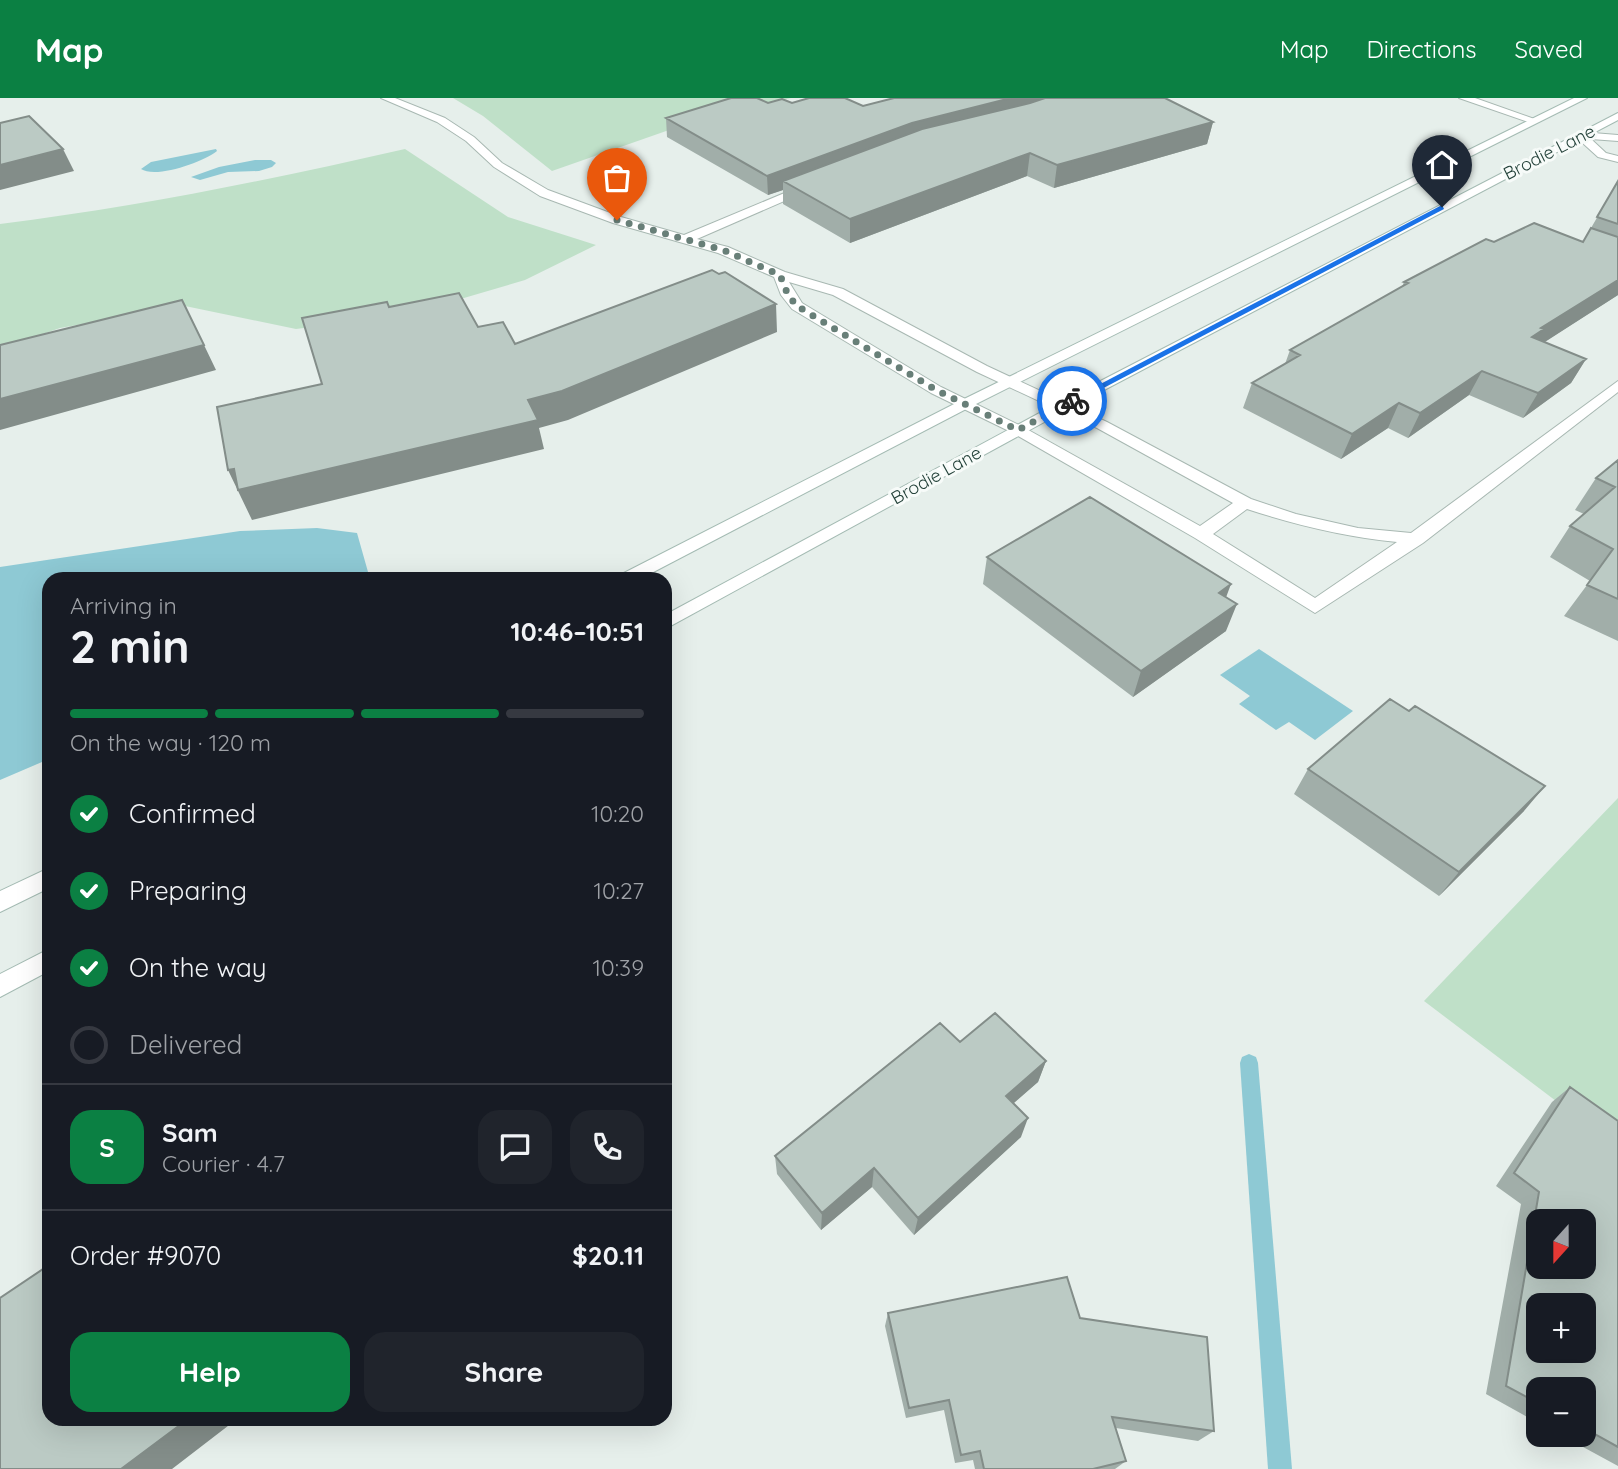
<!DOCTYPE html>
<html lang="en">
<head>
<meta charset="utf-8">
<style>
	:root { --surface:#171b24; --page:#20242c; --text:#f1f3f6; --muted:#9ea1a6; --line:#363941; --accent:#0b8043 }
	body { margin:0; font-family:Quicksand,sans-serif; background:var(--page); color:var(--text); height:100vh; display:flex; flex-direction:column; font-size:26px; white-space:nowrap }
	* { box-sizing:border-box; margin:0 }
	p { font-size:23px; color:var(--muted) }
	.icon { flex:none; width:38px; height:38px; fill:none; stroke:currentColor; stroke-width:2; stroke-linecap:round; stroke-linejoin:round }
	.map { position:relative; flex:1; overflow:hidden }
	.sheet { position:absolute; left:42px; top:474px; width:630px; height:854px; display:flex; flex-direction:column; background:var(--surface); border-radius:21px; box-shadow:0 7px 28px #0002 }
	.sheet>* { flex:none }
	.needle { width:46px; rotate:201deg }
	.fabs { position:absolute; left:1526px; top:1111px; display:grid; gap:14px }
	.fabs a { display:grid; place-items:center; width:70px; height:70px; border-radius:14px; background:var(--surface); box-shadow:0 7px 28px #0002; font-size:35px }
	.pin { position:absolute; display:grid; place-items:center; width:60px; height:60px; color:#fff; margin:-72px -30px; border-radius:50% 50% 50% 0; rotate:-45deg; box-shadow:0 0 7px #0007 }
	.pin .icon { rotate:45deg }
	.courier { position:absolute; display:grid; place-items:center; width:70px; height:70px; margin:-35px; border:5px solid #1a73e8; border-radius:50%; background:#fff; color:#222; box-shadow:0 2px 9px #0007 }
	.summary em { font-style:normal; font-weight:800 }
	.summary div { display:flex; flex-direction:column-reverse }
	.summary { display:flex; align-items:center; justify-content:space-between; height:119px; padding:0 28px }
	h1 { font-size:46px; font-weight:800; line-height:52px }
	.bar { display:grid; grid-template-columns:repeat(4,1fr); gap:10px 7px; align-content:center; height:84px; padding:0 28px }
	.bar i { height:9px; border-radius:5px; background:var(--line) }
	.bar .active { background:var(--accent) }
	.bar p { grid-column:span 4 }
	.line { display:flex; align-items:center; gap:18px; padding:0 28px; border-top:2px solid var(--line) }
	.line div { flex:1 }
	.round { display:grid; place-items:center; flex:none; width:74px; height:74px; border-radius:21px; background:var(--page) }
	ol { padding:0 28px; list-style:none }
	li { display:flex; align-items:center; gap:21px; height:77px }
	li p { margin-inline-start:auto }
	li .icon { padding:7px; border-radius:50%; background:var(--accent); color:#fff; stroke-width:4 }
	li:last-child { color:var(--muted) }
	li i { width:38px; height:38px; border:4px solid var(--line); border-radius:50% }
	.button { display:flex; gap:14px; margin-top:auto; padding:14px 28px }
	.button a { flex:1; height:80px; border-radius:21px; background:var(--accent); color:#fff; font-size:28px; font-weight:800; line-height:80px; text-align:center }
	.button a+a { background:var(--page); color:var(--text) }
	header { display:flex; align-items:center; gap:42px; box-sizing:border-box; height:98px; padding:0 35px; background:var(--accent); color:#fff }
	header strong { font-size:33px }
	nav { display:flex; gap:38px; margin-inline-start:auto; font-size:24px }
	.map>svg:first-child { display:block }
	.green { fill:#bfe0c8 }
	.water { fill:#8ec9d4 }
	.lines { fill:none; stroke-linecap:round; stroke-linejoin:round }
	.stream { fill:#8ec9d4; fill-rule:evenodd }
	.service-casing { stroke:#a8b8b2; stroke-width:2 }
	.secondary-casing { stroke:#a4bbb3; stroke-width:2 }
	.service { fill:#fff; fill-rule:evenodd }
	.secondary { fill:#fff; fill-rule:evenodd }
	.wall { fill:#a1aea9 }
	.shaded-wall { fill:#838d89 }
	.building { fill:#bbcac4; stroke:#838d89; stroke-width:2; fill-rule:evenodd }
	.route { fill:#1a73e8 }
	.done { stroke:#687f78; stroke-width:7; stroke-dasharray:0 12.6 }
	.labels { text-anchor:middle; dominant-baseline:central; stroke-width:6; stroke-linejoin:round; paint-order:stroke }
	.far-street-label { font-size:18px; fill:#24423a; stroke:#f7fbf9 }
</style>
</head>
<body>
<header>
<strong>Map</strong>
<nav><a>Map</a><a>Directions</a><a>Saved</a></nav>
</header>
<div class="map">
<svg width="1618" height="1371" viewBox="0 0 1618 1371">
	<rect width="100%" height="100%" fill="#e6efeb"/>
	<!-- green -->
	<path class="green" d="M453 0H791L709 18 552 73 483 18Z
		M405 51 508 119 596 147 525 182 406 217 296 231 185 208 60 230 0 251V126C138 109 269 82 405 51Z
		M1618 700V1050L1424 903Z"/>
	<!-- water -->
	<path class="water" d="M216 51 217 53C203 64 156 81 141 71L151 64Z
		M255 62H271L276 65 272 69 259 73 228 74 200 82 191 79 219 69Z
		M317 430 357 435 370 481H49V661L0 682V469L240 433Z
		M1259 551 1353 613 1315 642 1289 624 1276 632 1239 606 1250 598 1220 577Z"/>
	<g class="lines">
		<!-- stream -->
		<path class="stream" d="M1249 956 1256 959 1258 965 1292 1371H1268L1240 965 1242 959Z"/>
		<defs>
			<path id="service" d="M381 0H395L445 20 474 39 502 65 548 92 621 119 684 137 806 86H814V90L697 141 728 149 785 174 843 191 987 268 1107 324 1251 401 1296 416 1358 430 1411 435 1618 283V294L1423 445 1315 515 1195 440 1013 335 931 295 792 211 781 197 774 179 718 155 613 125 540 98 494 69 466 43 437 24ZM789 184 833 197 977 274 1097 330 1233 405 1200 428 1023 329 941 289 802 205ZM1247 411C1296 427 1346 439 1397 444L1315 500 1213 436Z
				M1459 0H1475L1540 23 1531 25Z
				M1580 34 1618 37V43L1591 41 1606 55 1618 58V64L1598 59 1576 39 1575 37Z"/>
			<path id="secondary" d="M1574 0H1587L970 309 640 481H617L620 477 960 303Z
				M1618 15V22L1068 311 665 531V517L1058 305Z
				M49 770V790L0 814V793Z
				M49 851V873L0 899V876Z"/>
		</defs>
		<!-- service casing -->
		<use href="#service" class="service-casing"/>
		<!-- secondary casing -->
		<use href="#secondary" class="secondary-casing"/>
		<!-- service -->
		<use href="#service" class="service"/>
		<!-- secondary -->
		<use href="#secondary" class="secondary"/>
	</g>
	<!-- wall -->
	<path class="wall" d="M768 5 863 8 1213 24 1207 46 1054 90 1027 78 850 145 783 106V92L768 97 667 39 666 20Z
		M1618 83V197L1544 244 1586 261 1571 285 1523 320 1469 297 1408 340 1388 330 1341 361 1243 310 1252 285 1285 266 1290 252 1402 189 1404 184 1494 144H1583Z
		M1618 362V543L1564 518 1590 483 1550 459 1570 428 1584 416 1575 412 1596 380Z
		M987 459 1226 500V533L1133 599 983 486Z
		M1409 613 1524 713 1439 798 1294 696 1308 671Z
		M960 944 1046 963 1038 984 1013 1005 1021 1039 914 1137 872 1089 821 1132 777 1076 775 1058Z
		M1570 989 1618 1023V1368L1561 1337H1584V1292H1538V1325L1486 1296 1521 1106 1496 1088 1552 1004Z
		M888 1215 1080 1220 1214 1333 1198 1343 1116 1330 1126 1363 1115 1371H975L973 1362 955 1365 944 1312 906 1320 885 1228Z"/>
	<!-- shaded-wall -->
	<path class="shaded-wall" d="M1011 0H1051L783 83V92L768 97 767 78 912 25Z
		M1213 24 1207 46 1054 90 1057 67Z
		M63 51 74 73 0 92V67Z
		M1030 55 1027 78 850 145V121Z
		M1618 182V197L1534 251 1532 239 1541 230Z
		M776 206 777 234 568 322 539 330 544 351 252 422 228 372Z
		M204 247 216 272 0 332V301Z
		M1586 261 1571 285 1523 320 1538 295Z
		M1482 273 1469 297 1408 340 1420 315Z
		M1399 305 1388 330 1341 361 1352 336Z
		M1231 486 1221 513 1219 495Z
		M1237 506 1226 533 1133 599 1141 573Z
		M1545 688 1524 713 1439 798 1459 774Z
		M1046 963 1038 984 999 1018 1006 998Z
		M1028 1020 1021 1039 914 1137 918 1120Z
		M874 1070 872 1089 821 1132 822 1115Z
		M188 1321H237L172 1371H121Z"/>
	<!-- building -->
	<path class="building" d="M731 0H757L768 5 782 1 792 5 809 0H845L863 8 894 0H1011L912 25 767 78 666 20Z
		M1045 0H1165L1213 24 1057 67 1030 55 850 121 783 83 922 31 1030 5Z
		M29 18 63 51 0 67V25Z
		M1618 83V126L1597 119Z
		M1534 125 1583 144 1591 130 1618 139V182L1541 230 1544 231 1532 239 1586 261 1538 295 1482 273 1420 315 1399 305 1352 336 1252 285 1300 257 1290 252 1408 185 1404 184 1486 141 1494 144Z
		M712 172 719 176 725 174 776 206 562 293 528 302 538 322 238 392 234 371 228 372 217 309 322 286 302 220 387 204 389 209 459 195 478 229 503 224 515 246Z
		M182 202 204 247 0 301V247Z
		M1618 362V501L1587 487 1613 451 1570 428 1615 389 1596 380Z
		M1090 399 1231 486 1219 495 1237 506 1141 573 987 459Z
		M1390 601 1409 613 1415 608 1545 688 1459 774 1308 671Z
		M995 915 1046 963 1006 998 1028 1020 918 1120 874 1070 822 1115 775 1058 940 925 960 944Z
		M1570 989 1618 1023V1349L1584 1330V1292H1538V1305L1506 1288 1539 1094 1514 1075ZM1538 1124H1584V1169H1538ZM1538 1208H1584V1253H1538Z
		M49 1167V1321H188L121 1371H0V1200Z
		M1067 1179 1080 1220 1207 1239 1214 1333 1112 1319 1126 1363 1093 1371H984L980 1353 961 1357 949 1302 909 1310 888 1215Z"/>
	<!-- route -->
	<path class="route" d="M1442 107 1444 111 1075 305 1068 303Z"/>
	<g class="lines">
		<!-- done -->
		<path class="done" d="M617 122 723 152 780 177 788 197 797 208 936 292 1018 332 1072 303"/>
	</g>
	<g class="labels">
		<!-- far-street labels -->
		<g class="far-street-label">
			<text transform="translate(1549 54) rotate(-27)">Brodie Lane</text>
			<text transform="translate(936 377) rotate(-29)">Brodie Lane</text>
		</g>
	</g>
</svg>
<div class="fabs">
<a><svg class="needle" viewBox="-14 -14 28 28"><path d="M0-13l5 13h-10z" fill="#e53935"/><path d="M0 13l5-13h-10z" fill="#9ea1a6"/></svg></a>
<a>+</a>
<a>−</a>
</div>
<div class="pin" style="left:617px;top:122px;background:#ea580c"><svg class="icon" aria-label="bag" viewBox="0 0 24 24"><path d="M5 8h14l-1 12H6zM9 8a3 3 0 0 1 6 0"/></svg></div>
<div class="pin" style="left:1442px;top:109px;background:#1f2937"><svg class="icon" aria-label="home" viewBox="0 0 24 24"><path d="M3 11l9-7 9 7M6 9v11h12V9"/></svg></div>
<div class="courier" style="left:1072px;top:303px"><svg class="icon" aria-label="bike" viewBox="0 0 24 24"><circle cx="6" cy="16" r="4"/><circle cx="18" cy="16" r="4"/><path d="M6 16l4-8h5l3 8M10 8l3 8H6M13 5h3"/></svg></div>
<section class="sheet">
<div class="summary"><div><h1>2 min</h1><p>Arriving in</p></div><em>10:46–10:51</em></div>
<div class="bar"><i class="active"></i><i class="active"></i><i class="active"></i><i></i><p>On the way · 120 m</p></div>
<ol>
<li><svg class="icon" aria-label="check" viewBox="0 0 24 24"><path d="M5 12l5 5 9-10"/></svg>Confirmed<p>10:20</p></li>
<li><svg class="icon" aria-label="check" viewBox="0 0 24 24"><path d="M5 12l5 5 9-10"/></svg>Preparing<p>10:27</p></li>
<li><svg class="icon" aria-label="check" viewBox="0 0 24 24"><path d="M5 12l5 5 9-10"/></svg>On the way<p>10:39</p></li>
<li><i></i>Delivered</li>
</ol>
<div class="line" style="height:126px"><b class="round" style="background:var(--accent);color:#fff">S</b><div><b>Sam</b><p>Courier · 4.7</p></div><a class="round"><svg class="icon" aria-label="chat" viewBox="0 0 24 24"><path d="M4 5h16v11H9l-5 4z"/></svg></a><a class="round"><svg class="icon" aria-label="phone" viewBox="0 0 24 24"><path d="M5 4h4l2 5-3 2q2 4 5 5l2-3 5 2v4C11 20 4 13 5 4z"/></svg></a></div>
<div class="line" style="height:91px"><div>Order #9070</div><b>$20.11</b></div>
<div class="button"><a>Help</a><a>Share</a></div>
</section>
</div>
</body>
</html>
